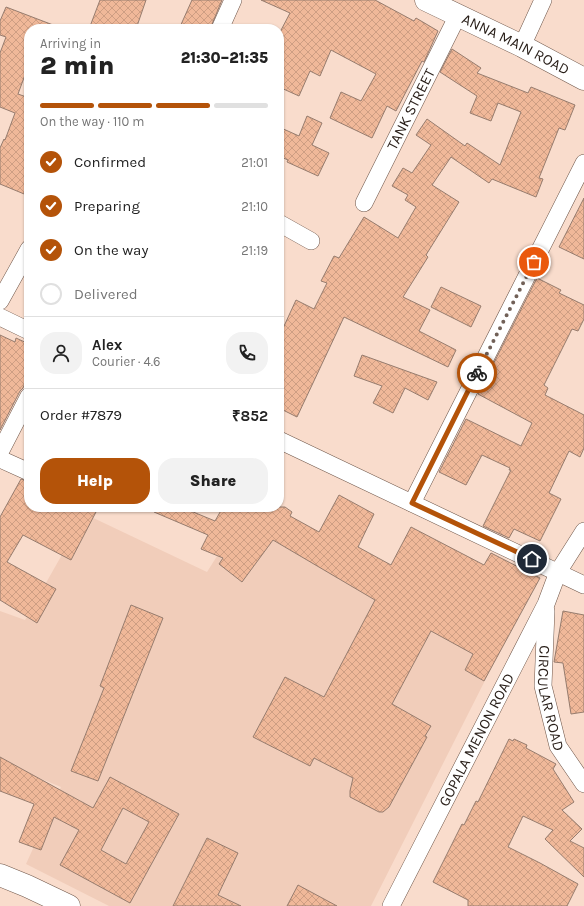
<!DOCTYPE html>
<html lang="en">
<head>
<meta charset="utf-8">
<style>
	:root { --surface:#fff; --page:#f2f2f2; --text:#222; --muted:#767676; --line:#e0e0e0; --accent:#b45309 }
	body { margin:0; font-family:Karla,sans-serif; background:var(--page); color:var(--text); height:100vh; display:flex; flex-direction:column; font-size:15px; white-space:nowrap }
	* { box-sizing:border-box; margin:0 }
	p { font-size:13px; color:var(--muted) }
	.icon { flex:none; width:22px; height:22px; fill:none; stroke:currentColor; stroke-width:2; stroke-linecap:round; stroke-linejoin:round }
	.map { position:relative; flex:1; overflow:hidden }
	.panel { position:absolute; left:24px; top:24px; width:260px; height:488px; display:flex; flex-direction:column; background:var(--surface); border-radius:16px; box-shadow:0 1px 3px #0004 }
	.panel>* { flex:none }
	.pin { position:absolute; display:grid; place-items:center; width:34px; height:34px; color:#fff; margin:-17px; border:2px solid #fff; border-radius:50%; box-shadow:0 1px 4px #0007 }
	.courier { position:absolute; display:grid; place-items:center; width:40px; height:40px; margin:-20px; border:3px solid #b45309; border-radius:50%; background:#fff; color:#222; box-shadow:0 1px 5px #0007 }
	.summary em { font-style:normal; font-weight:800 }
	.summary div { display:flex; flex-direction:column-reverse }
	.summary { display:flex; align-items:center; justify-content:space-between; height:68px; padding:0 16px }
	h1 { font-size:26px; font-weight:800; line-height:30px }
	.bar { display:grid; grid-template-columns:repeat(4,1fr); gap:6px 4px; align-content:center; height:48px; padding:0 16px }
	.bar i { height:5px; border-radius:3px; background:var(--line) }
	.bar .selected { background:var(--accent) }
	.bar p { grid-column:span 4 }
	.line { display:flex; align-items:center; gap:10px; padding:0 16px; border-top:1px solid var(--line) }
	.line div { flex:1 }
	.round { display:grid; place-items:center; flex:none; width:42px; height:42px; border-radius:16px; background:var(--page) }
	ol { padding:0 16px; list-style:none }
	li { display:flex; align-items:center; gap:12px; height:44px }
	li p { margin-inline-start:auto }
	li .icon { padding:4px; border-radius:50%; background:var(--accent); color:#fff; stroke-width:4 }
	li:last-child { color:var(--muted) }
	li i { width:22px; height:22px; border:2px solid var(--line); border-radius:50% }
	.action { display:flex; gap:8px; margin-top:auto; padding:8px 16px }
	.action a { flex:1; height:46px; border-radius:16px; background:var(--accent); color:#fff; font-size:16px; font-weight:800; line-height:46px; text-align:center }
	.action a+a { background:var(--page); color:var(--text) }
	.map>svg:first-child { display:block }
	.built { fill:#f1cdba }
	.building { fill:url(#building-cross-hatch); stroke:#967c6e; fill-rule:evenodd }
	.lines { fill:none; stroke-linecap:round; stroke-linejoin:round }
	.street-casing { stroke:#6f5649; stroke-width:18 }
	.secondary-casing { stroke:#6f5649; stroke-width:23 }
	.street { stroke:#fff; stroke-width:17 }
	.secondary { stroke:#fff; stroke-width:22 }
	.done { stroke:#716057; stroke-width:4; stroke-dasharray:0 7.2 }
	.route { stroke:#b45309; stroke-width:5 }
	.labels { text-anchor:middle; dominant-baseline:central; stroke-width:3.5; stroke-linejoin:round; paint-order:stroke }
	.street-label { font-size:15px; fill:#281e18; stroke:#feece2 }
</style>
</head>
<body>
<div class="map">
<svg width="584" height="906" viewBox="0 0 584 906">
	<defs>
		<pattern id="building-cross-hatch" width="8" height="8" patternUnits="userSpaceOnUse"><rect width="8" height="8" fill="#f0b899"/><path d="M0 0l8 8M0 8l8-8" fill="none" stroke="#ce9e83"/></pattern>
	</defs>
	<rect width="100%" height="100%" fill="#f9dccc"/>
	<!-- built -->
	<path class="built" d="M248 507 507 637 371 906H109L26 864 61 787 0 762V611L25 620 85 514 207 572Z"/>
	<!-- building -->
	<path class="building" d="M100 0H146L136 29H89Z
		M192 0H222L210 29H179Z
		M261 0H375L414 21 416 18 438 31 424 62 422 61 396 111 387 106 372 138 330 118 341 92 361 101 376 74 331 50 320 76 310 71 299 96 279 87V34L290 13Z
		M6 7 61 28V29H29V64L18 94 29 98V196L0 184V148L4 139 5 140 15 113 0 107V53L6 37 0 35V21Z
		M452 49 481 68 477 73 528 93 531 87 575 105 565 130 559 128 539 178 543 179 536 197 492 179 489 183 451 157 432 185 459 202 426 255 428 257 403 297 430 310 419 331 456 350 448 367 344 317 297 417 279 408V337L296 300 314 309 327 283 321 281 334 256 339 258 364 217 398 238 416 207 405 200 408 195 392 186 403 168 412 173 431 145 416 135 427 119 465 146 467 143 500 165 521 112 498 103 491 121 470 113 477 96 440 72Z
		M307 116 322 123 312 145 329 153 318 176 287 162 288 160 279 156V127L299 136Z
		M584 198V259L559 247Z
		M537 278 561 290 559 293 584 305V319L578 331 572 329 544 385 548 388 545 395 584 415V448L580 457 569 451 549 493 561 499 540 541 514 529 509 538 483 526 511 470H509L510 468 482 455 466 485 439 472 466 419 521 446 532 423 478 394Z
		M441 287 481 306 471 327 431 307Z
		M0 335 15 342 16 338 29 344V374L23 388 20 391 0 430Z
		M362 355 437 382 428 400 405 388 393 413 373 403 382 386 354 376Z
		M21 479 29 482V507H87L96 512 71 560 23 535 7 562 56 589 37 623 0 600V517Z
		M339 495 374 514 358 547 391 565 411 527 484 565 491 553 540 578 484 681 465 670 473 654 431 631 392 704 431 726 425 736 427 737 389 807 383 812H379L350 797V791L353 778 314 758 310 766 253 737 285 677 324 697 375 600 273 540 242 582 219 564 223 558 201 549 208 535 154 512 156 507H174L185 512 186 509 215 521 223 507H285L292 512 290 516 319 532Z
		M131 605 163 618 98 781 71 771 104 688 100 686Z
		M563 611 584 615V712L571 714 563 663 554 662Z
		M509 739 513 741 514 739 527 745 526 748 556 764 553 769 574 802 562 810 582 829 570 841 584 848V877L545 839 553 830 523 816 508 847 540 863 578 884 567 906H468V900L433 882 462 824 464 825 476 801 478 802Z
		M0 757 93 808 110 777 179 814 130 903 60 865 79 830 54 817 41 850 19 842 34 804 0 791ZM123 808 149 822 126 864 101 850Z
		M207 838 238 853 218 895 241 906H173Z
		M298 885 337 906H287Z"/>
	<g class="lines">
		<defs>
			<g id="street">
				<path d="M220 29 233 0"/>
				<path d="M522 46 543 0"/>
				<path id="s1" d="M364 203 458 15"/>
				<path d="M279 223 311 241"/>
				<path d="M0 301 29 249"/>
				<path d="M0 317 29 331"/>
				<path d="M279 440 584 585"/>
				<path d="M0 452 29 396"/>
				<path d="M0 459 29 472"/>
				<path d="M412 503 584 163"/>
				<path id="s2" d="M546 611 543 686 558 746 584 784"/>
				<path id="s3" d="M391 906 546 604 558 572 584 531"/>
			</g>
			<g id="secondary">
				<path id="s4" d="M426 0 522 46 584 79"/>
				<path d="M0 875 27 886 69 906"/>
			</g>
		</defs>
		<!-- street casing -->
		<use href="#street" class="street-casing"/>
		<!-- secondary casing -->
		<use href="#secondary" class="secondary-casing"/>
		<!-- street -->
		<use href="#street" class="street"/>
		<!-- secondary -->
		<use href="#secondary" class="secondary"/>
	</g>
	<g class="lines">
		<!-- done -->
		<path class="done" d="M477 373 534 262"/>
		<!-- route -->
		<path class="route" d="M477 373 412 503 532 559"/>
	</g>
	<g class="labels">
		<!-- street labels -->
		<g class="street-label">
			<text stroke="none"><textPath href="#s4" startOffset="100">ANNA MAIN ROAD</textPath></text>
			<text stroke="none"><textPath href="#s1" startOffset="105">TANK STREET</textPath></text>
			<text stroke="none"><textPath href="#s2" startOffset="88">CIRCULAR ROAD</textPath></text>
			<text stroke="none"><textPath href="#s3" startOffset="187">GOPALA MENON ROAD</textPath></text>
		</g>
	</g>
</svg>
<div class="pin" style="left:534px;top:262px;background:#ea580c"><svg class="icon" aria-label="bag" viewBox="0 0 24 24"><path d="M5 8h14l-1 12H6zM9 8a3 3 0 0 1 6 0"/></svg></div>
<div class="pin" style="left:532px;top:559px;background:#1f2937"><svg class="icon" aria-label="home" viewBox="0 0 24 24"><path d="M3 11l9-7 9 7M6 9v11h12V9"/></svg></div>
<div class="courier" style="left:477px;top:373px"><svg class="icon" aria-label="bike" viewBox="0 0 24 24"><circle cx="6" cy="16" r="4"/><circle cx="18" cy="16" r="4"/><path d="M6 16l4-8h5l3 8M10 8l3 8H6M13 5h3"/></svg></div>
<section class="panel">
<div class="summary"><div><h1>2 min</h1><p>Arriving in</p></div><em>21:30–21:35</em></div>
<div class="bar"><i class="selected"></i><i class="selected"></i><i class="selected"></i><i></i><p>On the way · 110 m</p></div>
<ol>
<li><svg class="icon" aria-label="check" viewBox="0 0 24 24"><path d="M5 12l5 5 9-10"/></svg>Confirmed<p>21:01</p></li>
<li><svg class="icon" aria-label="check" viewBox="0 0 24 24"><path d="M5 12l5 5 9-10"/></svg>Preparing<p>21:10</p></li>
<li><svg class="icon" aria-label="check" viewBox="0 0 24 24"><path d="M5 12l5 5 9-10"/></svg>On the way<p>21:19</p></li>
<li><i></i>Delivered</li>
</ol>
<div class="line" style="height:72px"><a class="round"><svg class="icon" aria-label="person" viewBox="0 0 24 24"><circle cx="12" cy="8" r="4"/><path d="M4 21q1-7 8-7t8 7"/></svg></a><div><b>Alex</b><p>Courier · 4.6</p></div><a class="round"><svg class="icon" aria-label="phone" viewBox="0 0 24 24"><path d="M5 4h4l2 5-3 2q2 4 5 5l2-3 5 2v4C11 20 4 13 5 4z"/></svg></a></div>
<div class="line" style="height:52px"><div>Order #7879</div><b>₹852</b></div>
<div class="action"><a>Help</a><a>Share</a></div>
</section>
</div>
</body>
</html>
